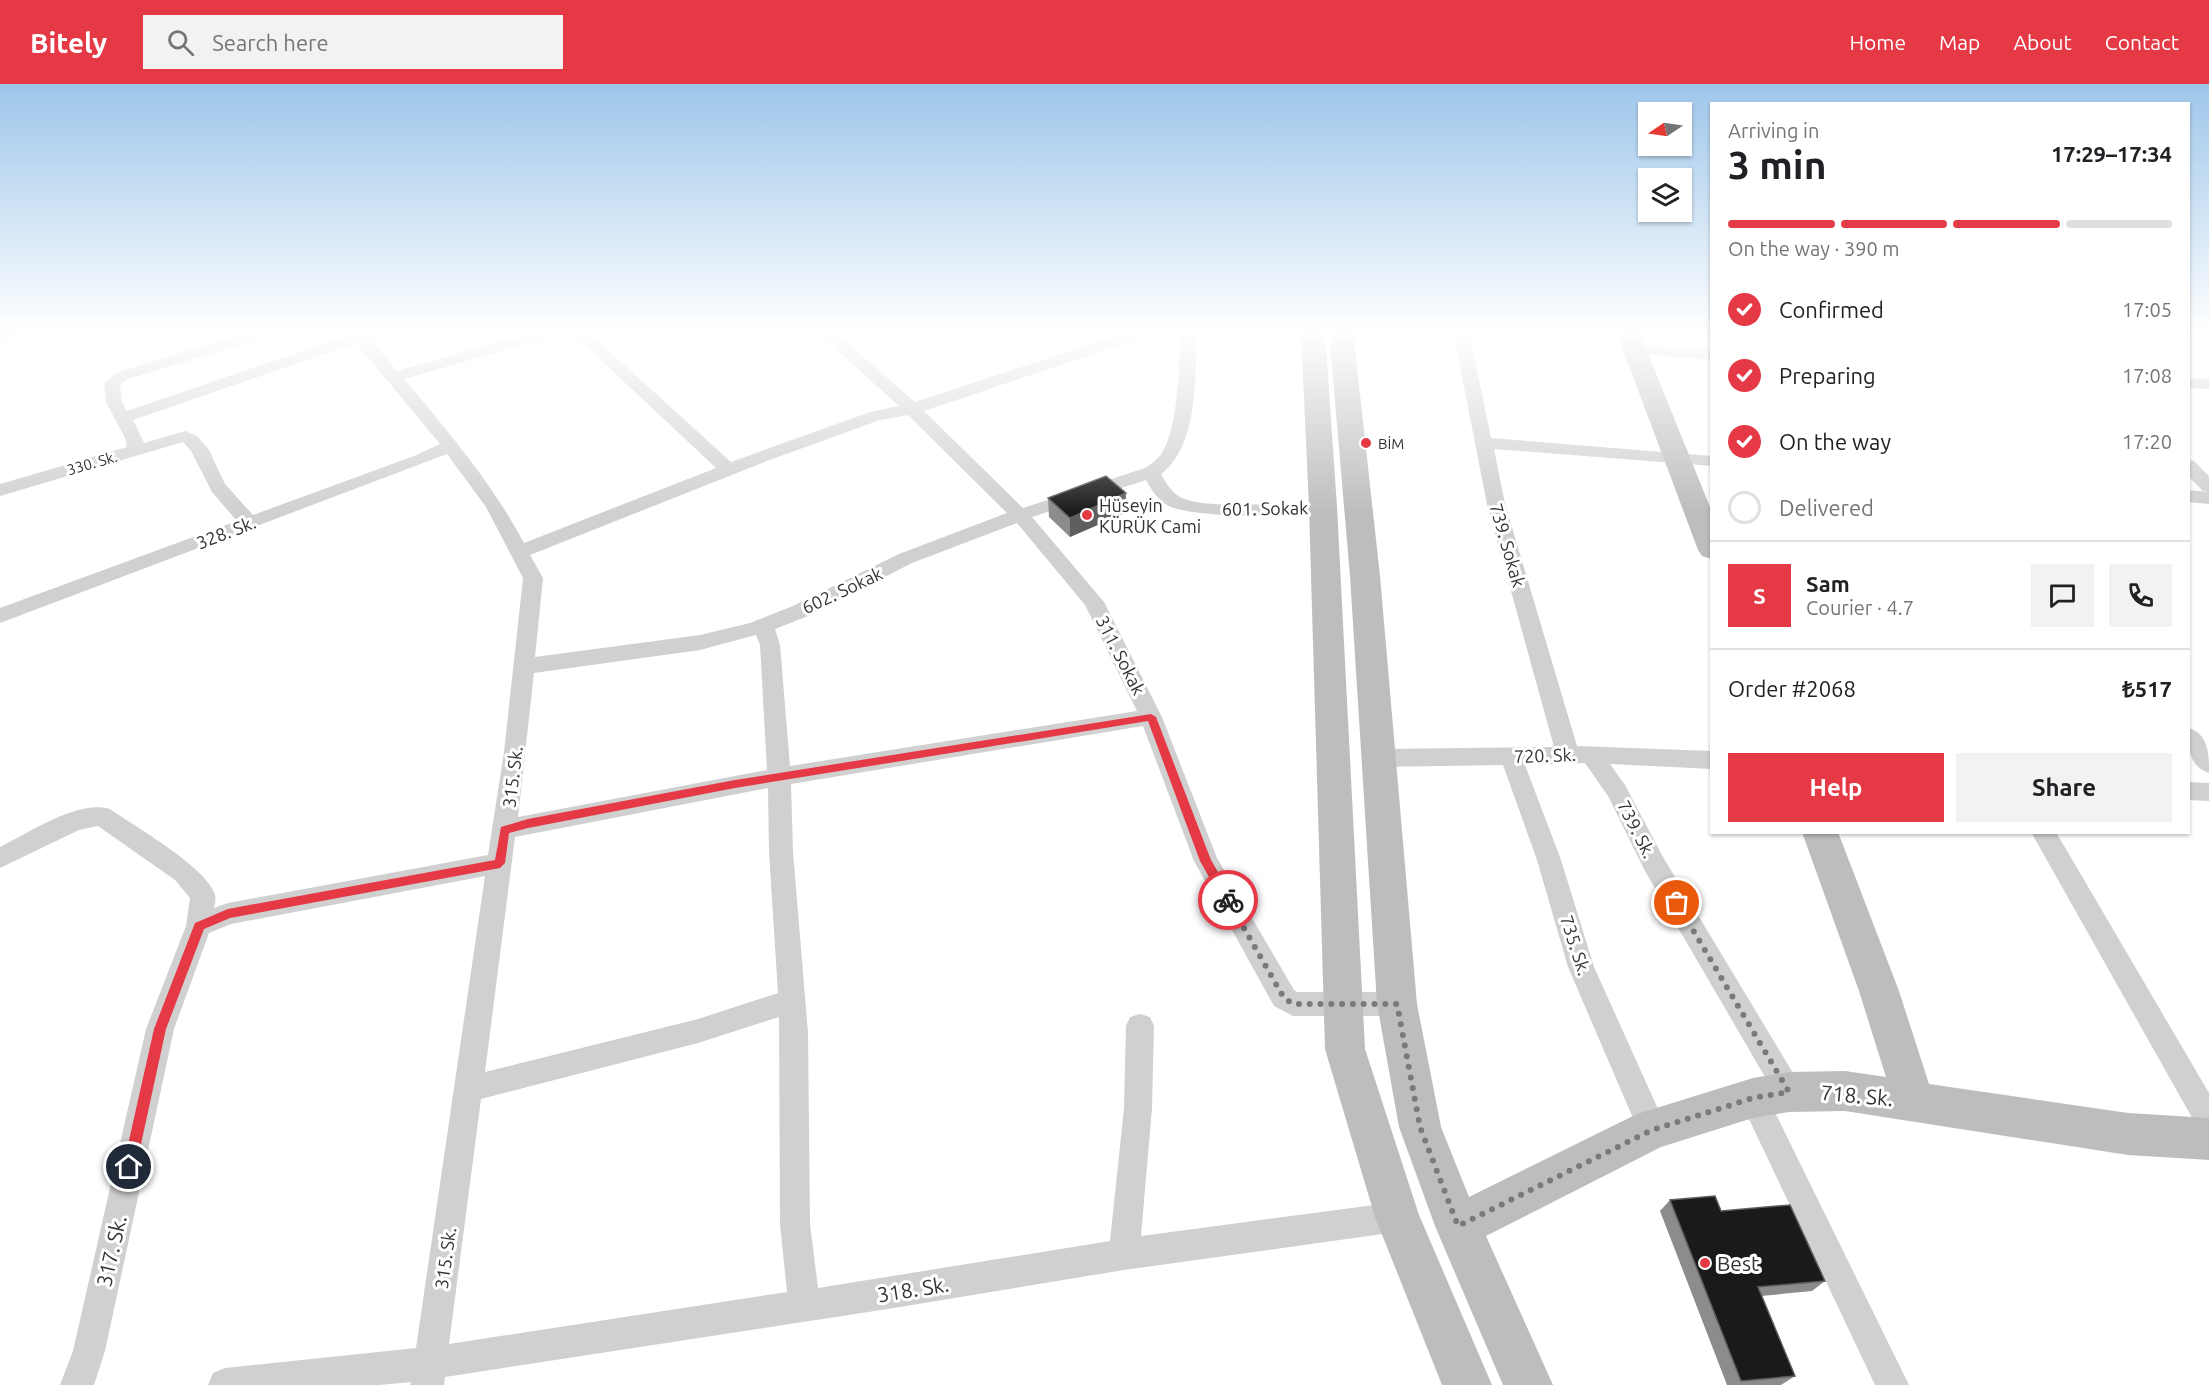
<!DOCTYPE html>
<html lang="en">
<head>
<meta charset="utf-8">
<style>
	:root { --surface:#fff; --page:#f2f2f2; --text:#202124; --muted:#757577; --line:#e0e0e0; --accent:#e63946 }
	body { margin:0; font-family:Ubuntu,sans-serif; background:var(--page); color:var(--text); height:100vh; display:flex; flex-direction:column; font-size:22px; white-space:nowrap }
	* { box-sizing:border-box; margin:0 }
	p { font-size:20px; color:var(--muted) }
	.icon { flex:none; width:33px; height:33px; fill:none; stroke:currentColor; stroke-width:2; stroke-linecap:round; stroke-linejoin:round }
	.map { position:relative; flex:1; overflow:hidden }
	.side { position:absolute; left:1710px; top:18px; width:480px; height:732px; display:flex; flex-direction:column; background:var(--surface); border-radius:0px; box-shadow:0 2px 4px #0004 }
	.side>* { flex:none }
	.needle { width:39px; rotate:257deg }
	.tools { position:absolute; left:1638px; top:18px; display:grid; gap:12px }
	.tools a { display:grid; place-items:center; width:54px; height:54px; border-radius:0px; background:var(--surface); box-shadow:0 2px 4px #0004; font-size:30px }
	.pin { position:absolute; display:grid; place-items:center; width:51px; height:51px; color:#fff; margin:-26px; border:3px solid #fff; border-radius:50%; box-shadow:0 2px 6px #0007 }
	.courier { position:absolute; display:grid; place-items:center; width:60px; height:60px; margin:-30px; border:4px solid #e63946; border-radius:50%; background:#fff; color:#222; box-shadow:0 2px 8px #0007 }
	.head em { font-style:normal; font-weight:700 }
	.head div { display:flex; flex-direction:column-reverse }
	.head { display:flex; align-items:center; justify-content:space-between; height:102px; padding:0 18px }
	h1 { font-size:39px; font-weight:700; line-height:45px }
	.bar { display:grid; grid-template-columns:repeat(4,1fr); gap:9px 6px; align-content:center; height:72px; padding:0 18px }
	.bar i { height:8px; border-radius:4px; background:var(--line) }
	.bar .active { background:var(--accent) }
	.bar p { grid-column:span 4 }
	.line { display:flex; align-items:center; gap:15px; padding:0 18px; border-top:2px solid var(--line) }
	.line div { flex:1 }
	.round { display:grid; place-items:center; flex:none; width:63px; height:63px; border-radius:0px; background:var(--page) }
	ol { padding:0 18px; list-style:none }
	li { display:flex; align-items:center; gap:18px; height:66px }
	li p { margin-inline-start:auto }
	li .icon { padding:6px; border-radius:50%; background:var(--accent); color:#fff; stroke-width:4 }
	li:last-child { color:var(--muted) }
	li i { width:33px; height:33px; border:3px solid var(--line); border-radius:50% }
	.primary-button { display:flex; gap:12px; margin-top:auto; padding:12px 18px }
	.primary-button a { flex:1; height:69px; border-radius:0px; background:var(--accent); color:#fff; font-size:24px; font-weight:700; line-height:69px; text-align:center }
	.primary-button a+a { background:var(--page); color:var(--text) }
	header { display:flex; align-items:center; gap:36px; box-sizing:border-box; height:84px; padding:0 30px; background:var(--accent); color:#fff }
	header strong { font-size:28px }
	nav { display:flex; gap:33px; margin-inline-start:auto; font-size:21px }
	.search { width:420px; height:54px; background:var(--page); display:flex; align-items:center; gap:15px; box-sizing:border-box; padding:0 21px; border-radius:0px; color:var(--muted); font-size:22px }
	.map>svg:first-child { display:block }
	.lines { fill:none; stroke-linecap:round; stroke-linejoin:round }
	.street { fill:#d0d0d0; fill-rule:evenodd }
	.secondary { fill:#bdbdbd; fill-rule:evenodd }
	.wall { fill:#8c8c8c }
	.shaded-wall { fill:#5f5f5f }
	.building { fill:#1a1a1a; stroke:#5f5f5f; stroke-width:1.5 }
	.route { fill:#e63946 }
	.done { stroke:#7a7a7a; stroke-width:6; stroke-dasharray:0 10.8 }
	.poi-dot { fill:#e63946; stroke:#fff; stroke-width:2 }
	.labels { text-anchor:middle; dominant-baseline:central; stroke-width:6; stroke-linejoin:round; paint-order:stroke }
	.far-poi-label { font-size:15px; fill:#333; stroke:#fff; text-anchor:start }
	.far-street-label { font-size:15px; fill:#333; stroke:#fff }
	.poi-label { font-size:18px; fill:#333; stroke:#fff; text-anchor:start }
	.street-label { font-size:18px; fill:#333; stroke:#fff }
	.near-street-label { font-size:21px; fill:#333; stroke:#fff }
	.near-poi-label { font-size:21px; fill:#333; stroke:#fff; text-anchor:start }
</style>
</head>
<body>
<header>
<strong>Bitely</strong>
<div class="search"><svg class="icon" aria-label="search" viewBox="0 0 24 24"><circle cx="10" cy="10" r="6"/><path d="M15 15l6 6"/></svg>Search here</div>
<nav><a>Home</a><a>Map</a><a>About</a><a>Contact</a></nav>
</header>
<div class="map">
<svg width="2209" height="1301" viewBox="0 0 2209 1301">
	<rect width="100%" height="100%" fill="#fff"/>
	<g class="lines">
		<!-- street -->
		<path class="street" d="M252 247H278L276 250 128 295 120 301 122 318 127 327 349 251 346 247H363L397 287 537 247H563L561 250 404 295C448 347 492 399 524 459L716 384 570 247H587L731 378 870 328 899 322 816 247H834L915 318 1130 247H1154L1152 250 924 327 1023 424 1145 384C1151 380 1158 375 1162 369 1179 341 1179 279 1181 247H1197C1195 290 1199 362 1161 390 1166 399 1172 409 1182 414 1209 426 1291 419 1323 417L1330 419 1332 423 1330 427C1301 434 1192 435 1167 421 1157 415 1151 405 1146 396L1032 433 1104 518 1162 633 1217 774 1294 906 1297 908H1397L1407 911 1411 920 1407 929 1397 932H1293L1274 922 1194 777 1143 642 791 700 793 768 808 949 810 1140 818 1204 1110 1157 1124 1024 1126 942 1130 933 1140 930 1150 933 1154 942 1152 1024 1141 1152 1397 1118 1408 1122 1412 1133 1408 1144 1397 1148 1124 1186 888 1225 445 1293 444 1301H410L411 1298 379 1301H208L213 1289 225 1284 416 1264 485 792 231 840 209 849 174 945 105 1267 94 1301H60L73 1267 146 945 186 842 190 814 175 796 98 742 79 746 0 784V763C28 749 79 715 110 725 134 742 208 784 215 811 216 815 215 820 214 824L228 819 488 771 504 668 523 494 486 423 447 370 0 539V524L237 437 212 408 191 367 183 358 0 412V400L127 363 125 354 106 318 104 299 116 289ZM356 259 440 360 414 372 253 431 225 400 209 366 197 352 185 347 144 359 133 336ZM908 331 1007 429 899 470 793 522 750 539 700 551 535 573 543 494 530 471 767 377 880 336ZM1017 439 1085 521 1137 627 790 682 780 561 775 545 808 532 912 479ZM756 551 760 561 767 686 518 733 534 589 700 566ZM768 704 769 768 778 909 698 935 485 988 515 753ZM779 933 780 1140 787 1208 449 1260 481 1015 698 959Z
			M1453 247H1469L1491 354 1712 372V382L1494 365 1505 420 1577 662 1712 667V685L1610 680 1625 701 1663 773 1799 999 1803 1008 1799 1017 1789 1021 1779 1017 1645 787 1608 712 1585 679 1525 681 1561 776 1594 883 1667 1045 1662 1055 1652 1059 1642 1055 1568 883 1537 776 1503 681 1379 683 1371 680 1368 674 1371 668 1379 665 1554 663 1487 420Z
			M1634 261 1712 266V276L1628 269 1626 266 1628 263Z
			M2188 294 2209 295V305L2188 304Z
			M2188 376 2194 377 2209 392V420L2188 418V406L2208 408 2203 407 2188 392Z
			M2188 644C2209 650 2209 670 2209 689 2188 682 2188 662 2188 644Z
			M2188 698 2209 699V717L2188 716Z
			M2031 748H2056L2209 1009V1050L2199 1046Z
			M1753 1000 1763 1004 1909 1301H1875L1739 1014 1743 1004Z"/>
		<!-- secondary -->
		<path class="secondary" d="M0 247H19L16 252 0 256Z
			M1301 247H1325L1337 423 1365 965 1419 1131 1492 1301H1442L1375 1133 1325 965 1309 423Z
			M1329 247H1353L1380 492 1417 920 1441 1043 1469 1113 1637 1030 1753 994 1789 988 1845 987 1886 993 1859 907 1802 748H1838L1899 907 1929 1000 2128 1029 2209 1034V1076L2128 1071 1845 1027 1789 1028 1753 1034 1661 1063 1486 1152 1553 1301H1503L1435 1142 1399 1043 1377 920 1350 492Z
			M1616 247H1639L1712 428V475L1702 472 1698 466Z"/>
	</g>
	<!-- wall -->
	<path class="wall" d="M1048 414 1125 429 1070 453 1049 433Z
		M1670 1116 1825 1197 1812 1207 1761 1212 1795 1292 1781 1301H1727L1660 1127Z"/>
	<!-- shaded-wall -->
	<path class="shaded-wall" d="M1126 409 1125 429 1070 453V434Z"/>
	<!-- building -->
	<path class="building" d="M1106 392 1126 409 1070 434 1048 414Z
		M1715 1112 1721 1127 1790 1121 1825 1197 1758 1203 1795 1292 1741 1297 1670 1116Z"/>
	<!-- sky -->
	<linearGradient id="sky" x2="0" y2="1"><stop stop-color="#9ec6ea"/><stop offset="0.58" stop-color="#fff"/><stop offset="1" stop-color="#fff" stop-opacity="0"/></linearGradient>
	<rect width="2209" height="429" fill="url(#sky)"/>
	<!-- route -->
	<path class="route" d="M1151 630 1156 633 1211 776 1234 816 1232 820H1224L1200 777 1148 637 735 704 528 744 509 749 505 779 500 784 230 834 204 845 166 945 136 1083 134 1087 129 1089 125 1087 123 1083 154 945 195 839 228 825 495 776 501 743 528 735 735 696Z"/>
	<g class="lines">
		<!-- done -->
		<path class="done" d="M1228 816 1284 914 1293 920H1397L1420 1043 1458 1142 1652 1046 1753 1014 1789 1008 1677 819"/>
	</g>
	<!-- markers -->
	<g class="poi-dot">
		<circle cx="1366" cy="359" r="6"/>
		<circle cx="1087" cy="431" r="6"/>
		<circle cx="1705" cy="1179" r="6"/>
	</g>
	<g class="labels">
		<!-- far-poi labels -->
		<g class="far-poi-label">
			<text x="1378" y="359">BİM</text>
		</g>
		<!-- far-street labels -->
		<g class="far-street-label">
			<text transform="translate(92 379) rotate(-16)">330. Sk.</text>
		</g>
		<!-- poi labels -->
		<g class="poi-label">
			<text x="1099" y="421">Hüseyin<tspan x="1099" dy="21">KÜRÜK Cami</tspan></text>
		</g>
		<!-- street labels -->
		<g class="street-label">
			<text transform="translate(1265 424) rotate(-1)">601. Sokak</text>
			<text transform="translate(226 448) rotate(-21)">328. Sk.</text>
			<text transform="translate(1508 461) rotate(74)">739. Sokak</text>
			<text transform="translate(842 506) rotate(-25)">602. Sokak</text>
			<text transform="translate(1121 571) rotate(63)">311. Sokak</text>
			<text transform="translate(1545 671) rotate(-2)">720. Sk.</text>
			<text transform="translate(512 693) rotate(-83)">315. Sk.</text>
			<text transform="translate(1637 745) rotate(63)">739. Sk.</text>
			<text transform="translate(1576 861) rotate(72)">735. Sk.</text>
			<text transform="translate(445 1174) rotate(-82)">315. Sk.</text>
		</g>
		<!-- near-street labels -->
		<g class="near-street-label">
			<text transform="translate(1857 1011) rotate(5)">718. Sk.</text>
			<text transform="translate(111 1167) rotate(-77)">317. Sk.</text>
			<text transform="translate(913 1205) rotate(-9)">318. Sk.</text>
		</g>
		<!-- near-poi labels -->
		<g class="near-poi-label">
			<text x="1717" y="1179">Best</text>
		</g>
	</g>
</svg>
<div class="tools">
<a><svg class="needle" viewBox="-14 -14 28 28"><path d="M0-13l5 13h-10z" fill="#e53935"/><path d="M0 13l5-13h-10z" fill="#757577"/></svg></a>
<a><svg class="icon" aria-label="layers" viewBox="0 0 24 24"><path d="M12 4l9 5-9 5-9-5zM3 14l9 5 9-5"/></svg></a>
</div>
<div class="pin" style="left:1677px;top:819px;background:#ea580c"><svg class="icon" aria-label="bag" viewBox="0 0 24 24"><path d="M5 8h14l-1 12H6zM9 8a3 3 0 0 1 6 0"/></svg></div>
<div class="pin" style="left:129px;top:1083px;background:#1f2937"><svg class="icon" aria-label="home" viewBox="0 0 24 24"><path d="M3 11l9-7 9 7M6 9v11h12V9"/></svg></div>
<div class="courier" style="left:1228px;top:816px"><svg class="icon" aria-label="bike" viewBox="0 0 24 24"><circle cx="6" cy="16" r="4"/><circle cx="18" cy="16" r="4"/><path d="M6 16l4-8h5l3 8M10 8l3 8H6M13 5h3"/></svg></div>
<section class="side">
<div class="head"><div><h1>3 min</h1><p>Arriving in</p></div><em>17:29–17:34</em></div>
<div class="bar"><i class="active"></i><i class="active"></i><i class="active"></i><i></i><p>On the way · 390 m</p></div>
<ol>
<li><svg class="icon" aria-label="check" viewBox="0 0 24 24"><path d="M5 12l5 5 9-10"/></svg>Confirmed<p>17:05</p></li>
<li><svg class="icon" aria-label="check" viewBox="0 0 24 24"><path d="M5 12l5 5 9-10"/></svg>Preparing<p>17:08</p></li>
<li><svg class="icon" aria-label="check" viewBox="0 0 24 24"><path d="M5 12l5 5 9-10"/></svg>On the way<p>17:20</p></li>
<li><i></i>Delivered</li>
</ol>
<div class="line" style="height:108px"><b class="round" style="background:var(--accent);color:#fff">S</b><div><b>Sam</b><p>Courier · 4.7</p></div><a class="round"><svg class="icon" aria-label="chat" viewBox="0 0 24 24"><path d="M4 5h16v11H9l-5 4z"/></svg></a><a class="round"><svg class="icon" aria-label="phone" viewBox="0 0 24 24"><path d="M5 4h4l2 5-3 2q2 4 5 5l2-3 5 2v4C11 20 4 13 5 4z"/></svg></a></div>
<div class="line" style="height:78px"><div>Order #2068</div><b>₺517</b></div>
<div class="primary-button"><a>Help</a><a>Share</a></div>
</section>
</div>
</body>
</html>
